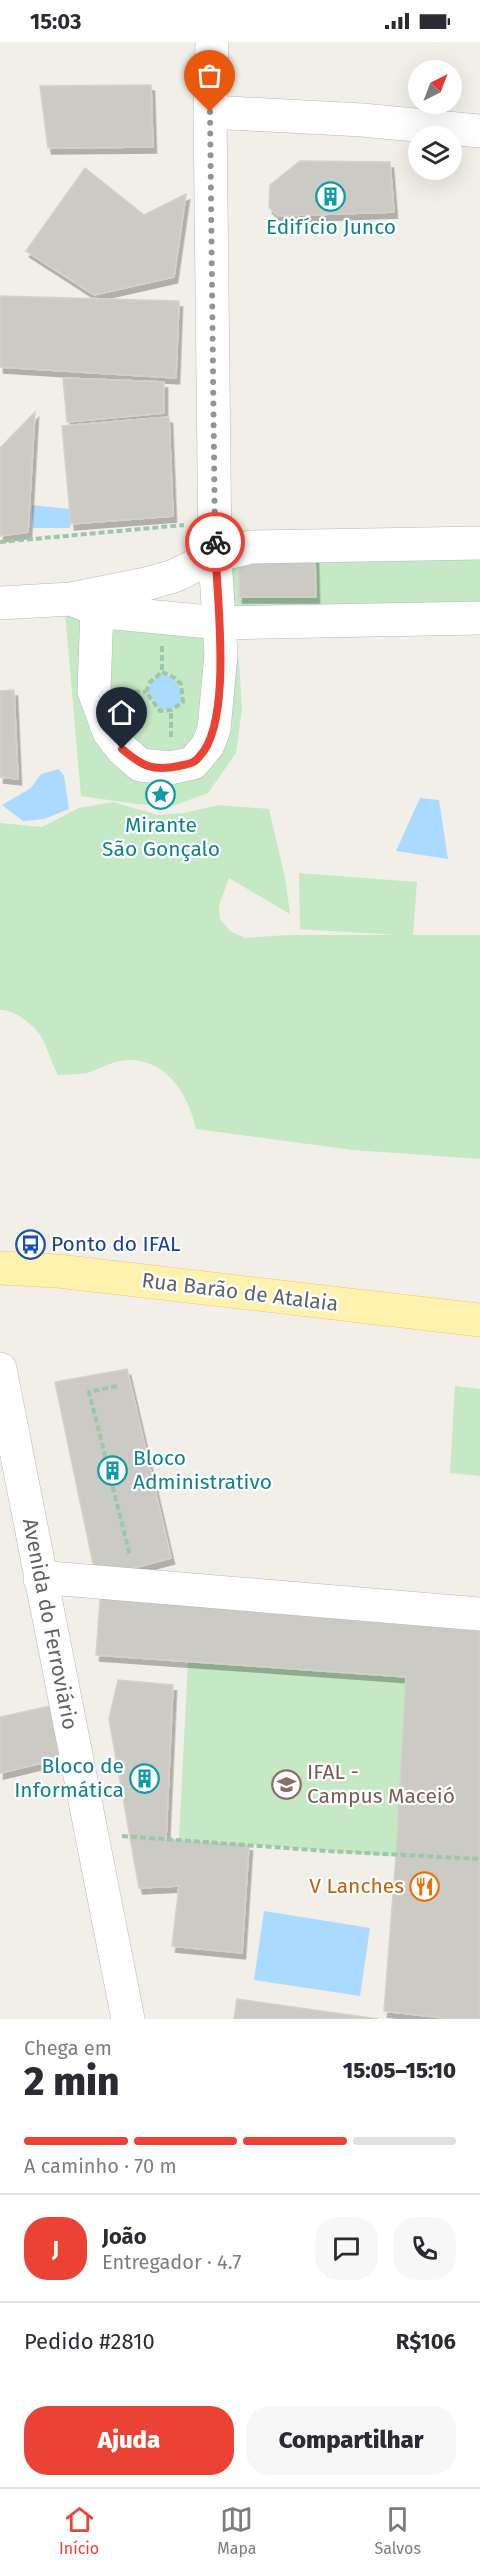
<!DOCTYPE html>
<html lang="pt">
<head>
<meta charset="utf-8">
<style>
	:root { --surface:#fff; --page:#f7f7f7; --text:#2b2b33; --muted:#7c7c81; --line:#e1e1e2; --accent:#ea4335 }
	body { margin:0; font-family:"Fira Sans",sans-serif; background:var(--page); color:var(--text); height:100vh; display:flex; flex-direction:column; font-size:22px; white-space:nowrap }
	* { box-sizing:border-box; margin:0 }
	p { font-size:20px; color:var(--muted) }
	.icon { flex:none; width:33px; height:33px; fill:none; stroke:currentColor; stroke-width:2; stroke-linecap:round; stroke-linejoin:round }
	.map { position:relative; height:1977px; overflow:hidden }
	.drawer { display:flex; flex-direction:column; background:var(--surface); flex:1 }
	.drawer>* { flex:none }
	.needle { width:39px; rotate:42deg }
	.tools { position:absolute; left:408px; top:18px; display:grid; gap:12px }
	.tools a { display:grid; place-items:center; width:54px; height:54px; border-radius:50%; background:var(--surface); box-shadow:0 6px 24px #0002; font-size:30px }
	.pin { position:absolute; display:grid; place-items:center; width:51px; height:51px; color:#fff; margin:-62px -26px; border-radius:50% 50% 50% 0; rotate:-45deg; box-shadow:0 0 6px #0007 }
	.pin .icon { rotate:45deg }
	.courier { position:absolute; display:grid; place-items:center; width:60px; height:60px; margin:-30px; border:4px solid #ea4335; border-radius:50%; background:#fff; color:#222; box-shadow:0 2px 8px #0007 }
	.overview em { font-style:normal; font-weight:800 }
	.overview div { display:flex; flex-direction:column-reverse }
	.overview { display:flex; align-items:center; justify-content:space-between; height:102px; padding:0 24px }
	h1 { font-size:39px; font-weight:800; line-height:45px }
	.bar { display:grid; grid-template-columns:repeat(4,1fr); gap:9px 6px; align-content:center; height:72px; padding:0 24px }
	.bar i { height:8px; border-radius:4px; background:var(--line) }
	.bar .selected { background:var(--accent) }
	.bar p { grid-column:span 4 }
	.line { display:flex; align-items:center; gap:15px; padding:0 24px; border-top:2px solid var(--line) }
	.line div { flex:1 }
	.round { display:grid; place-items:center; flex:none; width:63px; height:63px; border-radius:24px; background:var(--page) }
	.action { display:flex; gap:12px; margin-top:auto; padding:12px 24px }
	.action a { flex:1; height:69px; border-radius:24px; background:var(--accent); color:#fff; font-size:24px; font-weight:800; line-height:69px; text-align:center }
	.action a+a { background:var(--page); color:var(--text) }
	.status { display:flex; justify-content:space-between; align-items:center; height:42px; padding:0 30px; background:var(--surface); direction:ltr }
	.status svg { height:16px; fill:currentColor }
	.dock { display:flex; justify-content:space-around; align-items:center; height:84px; border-top:2px solid var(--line); background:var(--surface); font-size:16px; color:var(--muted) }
	.dock a { display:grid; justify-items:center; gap:3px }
	.dock .selected { color:var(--accent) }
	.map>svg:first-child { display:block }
	.green { fill:#c5e8c5 }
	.water { fill:#aadaff }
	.building { fill:#cccac5; stroke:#d6d1c6; stroke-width:1.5; filter:url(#shadow) }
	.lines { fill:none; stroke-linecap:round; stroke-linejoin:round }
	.minor-casing { stroke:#b5b8bc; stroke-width:34 }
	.major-casing { stroke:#f2c960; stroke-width:34 }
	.path { stroke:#9cc7a9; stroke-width:4; stroke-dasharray:6 3; stroke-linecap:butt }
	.minor { stroke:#fff; stroke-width:33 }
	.major { stroke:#fff2af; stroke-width:33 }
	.done { stroke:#929495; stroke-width:6; stroke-dasharray:0 10.8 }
	.route { stroke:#ea4335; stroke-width:8 }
	.labels { text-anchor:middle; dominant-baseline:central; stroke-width:4.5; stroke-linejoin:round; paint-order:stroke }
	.culture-label { font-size:21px; fill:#0d838f; stroke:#fff }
	.transit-label { font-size:21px; fill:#164399; stroke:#fff; text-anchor:start }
	.street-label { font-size:21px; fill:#5f6368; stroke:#fff }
	.education-label { font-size:21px; fill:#785e54; stroke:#fff; text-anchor:start }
	.food-label { font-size:21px; fill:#c56008; stroke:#fff; text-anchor:end }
</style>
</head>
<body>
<div class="status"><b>15:03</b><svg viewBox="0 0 49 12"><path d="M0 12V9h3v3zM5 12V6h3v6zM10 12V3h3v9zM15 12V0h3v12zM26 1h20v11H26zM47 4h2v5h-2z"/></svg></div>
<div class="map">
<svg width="480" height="1977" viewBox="0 0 480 1977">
	<defs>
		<filter id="shadow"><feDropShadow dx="3.5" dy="6" stdDeviation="0" flood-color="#0004"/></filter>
	</defs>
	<rect width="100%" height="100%" fill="#f1efe8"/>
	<!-- green -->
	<path class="green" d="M480 496V572L228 578 226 498Z
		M65 570 231 589 239 619 242 667 236 711 208 751 173 764 136 762 81 754Z
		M113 760 158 773 184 771 219 763 269 767 285 836 290 872 229 836 219 863 220 877 230 889 245 896 288 893H395L300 887 299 831 417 840 413 893H480V1117L353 1108 196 1087C189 1054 168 1019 131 1018 117 1017 103 1025 90 1030 81 1033 68 1032 58 1033 51 1021 48 1005 40 993 32 982 14 967 0 968V781L42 785 79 766Z
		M455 1344 480 1347V1434L450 1431Z
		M188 1620 406 1635 396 1814 179 1797Z"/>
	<!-- water -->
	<path class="water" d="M32 463 70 467V486H33Z
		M163 632C178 638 180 644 182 660L171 667 161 668 148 650 151 640Z
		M59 727 64 734 69 767 44 777 23 779 2 763 31 746 41 732Z
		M420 756 439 758 448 817 396 809Z
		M264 1869 370 1886 360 1954 254 1938Z"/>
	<!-- building -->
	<path class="building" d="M151 43 153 105 48 106 40 44Z
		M300 119 390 120 394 170 278 174 269 165 270 143Z
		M85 126 144 173 186 152 174 235 94 253 26 209Z
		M0 254 179 259 176 336 0 325Z
		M63 336 164 340V371L67 380Z
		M35 370 28 490 0 494V406Z
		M169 375 173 474 71 482 62 384Z
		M239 514H315L316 555H239Z
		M14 648 18 737 0 735V649Z
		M127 1327 171 1516 96 1536 55 1340Z
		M101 1544 480 1574V1977H453L384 1969 396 1814 406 1635 96 1613Z
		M118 1638 173 1643 166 1797 249 1803 242 1911 172 1904 179 1844 139 1846 109 1677Z
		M55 1663 63 1716 0 1731V1675Z
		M237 1957 378 1977H234Z"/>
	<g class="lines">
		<defs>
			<path id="minor" d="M210 70 362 78 480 89
				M76 559 105 570 220 581 480 576
				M0 561 71 557 146 542 174 534 215 514 251 505 480 501
				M97 567 94 649 109 690 122 707 140 723 170 726 193 721 208 703 214 687 221 613 215 514 210 70 212 0
				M0 1327 128 1977
				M40 1537 50 1536 480 1572"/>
			<path id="major" d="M0 1226 58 1229 480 1278"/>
		</defs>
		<!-- minor casing -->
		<use href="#minor" class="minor-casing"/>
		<!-- major casing -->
		<use href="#major" class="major-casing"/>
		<!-- path -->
		<path class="path" d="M0 500 184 483
			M162 604V630
			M162 630 175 636 181 642 183 660 171 668 160 669 146 650 150 640Z
			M125 649 146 650
			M171 695V668
			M117 1344 89 1350 130 1514
			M122 1794 327 1809 480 1817"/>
		<!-- minor -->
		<use href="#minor" class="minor"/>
		<!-- major -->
		<use href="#major" class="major"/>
	</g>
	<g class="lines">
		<!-- done -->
		<path class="done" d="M210 70 215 500"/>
		<!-- route -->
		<path class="route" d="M122 707C141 723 152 730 179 724 187 722 194 722 199 715 234 680 216 549 215 500"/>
	</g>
	<!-- icons -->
	<defs>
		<symbol id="building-ring" viewBox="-11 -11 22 22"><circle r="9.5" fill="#fff" stroke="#0f9aa8" stroke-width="1.5"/><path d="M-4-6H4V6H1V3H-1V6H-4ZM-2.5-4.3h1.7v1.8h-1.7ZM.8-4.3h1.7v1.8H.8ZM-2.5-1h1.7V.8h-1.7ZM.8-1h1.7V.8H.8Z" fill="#0f9aa8"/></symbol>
		<symbol id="sight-ring" viewBox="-11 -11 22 22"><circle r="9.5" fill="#fff" stroke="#0f9aa8" stroke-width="1.5"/><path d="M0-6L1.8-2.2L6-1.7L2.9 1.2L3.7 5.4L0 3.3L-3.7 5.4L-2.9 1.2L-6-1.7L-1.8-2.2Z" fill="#0f9aa8"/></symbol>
		<symbol id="bus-ring" viewBox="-11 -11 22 22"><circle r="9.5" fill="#fff" stroke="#1a4fb4" stroke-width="1.5"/><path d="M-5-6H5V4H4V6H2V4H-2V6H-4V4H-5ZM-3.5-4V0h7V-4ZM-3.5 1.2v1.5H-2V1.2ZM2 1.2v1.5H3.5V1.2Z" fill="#1a4fb4"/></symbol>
		<symbol id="university-ring" viewBox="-11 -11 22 22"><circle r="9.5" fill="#fff" stroke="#8d6e63" stroke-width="1.5"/><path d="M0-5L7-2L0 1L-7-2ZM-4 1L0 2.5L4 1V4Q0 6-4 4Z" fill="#8d6e63"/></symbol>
		<symbol id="restaurant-ring" viewBox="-11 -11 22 22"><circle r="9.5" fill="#fff" stroke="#e8710a" stroke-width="1.5"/><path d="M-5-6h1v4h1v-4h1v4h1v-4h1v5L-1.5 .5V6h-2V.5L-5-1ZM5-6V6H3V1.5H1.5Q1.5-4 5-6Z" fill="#e8710a"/></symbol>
	</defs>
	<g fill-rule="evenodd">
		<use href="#building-ring" x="314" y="138" width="33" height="33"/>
		<use href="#sight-ring" x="144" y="736" width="33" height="33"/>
		<use href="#bus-ring" x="14" y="1186" width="33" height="33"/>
		<use href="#building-ring" x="96" y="1412" width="33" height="33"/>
		<use href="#building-ring" x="128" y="1720" width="33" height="33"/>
		<use href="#university-ring" x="270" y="1726" width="33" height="33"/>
		<use href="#restaurant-ring" x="408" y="1828" width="33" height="33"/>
	</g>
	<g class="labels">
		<!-- culture labels -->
		<g class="culture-label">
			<text x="331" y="185">Edifício Junco</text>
			<text x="161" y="783">Mirante<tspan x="161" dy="24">São Gonçalo</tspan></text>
			<text x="133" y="1416" text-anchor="start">Bloco<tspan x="133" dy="24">Administrativo</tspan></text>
			<text x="124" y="1724" text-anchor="end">Bloco de<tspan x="124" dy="24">Informática</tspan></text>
		</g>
		<!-- transit labels -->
		<g class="transit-label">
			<text x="51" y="1202">Ponto do IFAL</text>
		</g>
		<!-- street labels -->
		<g class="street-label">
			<text transform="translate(240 1250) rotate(7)">Rua Barão de Atalaia</text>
			<text transform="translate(50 1582) rotate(79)">Avenida do Ferroviário</text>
		</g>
		<!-- education labels -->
		<g class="education-label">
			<text x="307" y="1730">IFAL -<tspan x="307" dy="24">Campus Maceió</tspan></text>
		</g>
		<!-- food labels -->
		<g class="food-label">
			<text x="404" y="1844">V Lanches</text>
		</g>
	</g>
</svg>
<div class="tools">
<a><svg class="needle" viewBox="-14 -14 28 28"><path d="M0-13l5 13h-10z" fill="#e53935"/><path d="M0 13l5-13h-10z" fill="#7c7c81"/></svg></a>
<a><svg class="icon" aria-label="layers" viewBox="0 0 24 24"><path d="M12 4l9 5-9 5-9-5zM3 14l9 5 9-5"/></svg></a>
</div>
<div class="pin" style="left:210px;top:70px;background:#ea580c"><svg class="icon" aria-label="bag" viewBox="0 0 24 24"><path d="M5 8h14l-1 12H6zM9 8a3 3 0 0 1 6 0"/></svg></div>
<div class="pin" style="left:122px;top:707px;background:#1f2937"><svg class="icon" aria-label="home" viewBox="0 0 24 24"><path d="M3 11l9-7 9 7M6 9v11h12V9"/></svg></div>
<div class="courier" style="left:215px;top:500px"><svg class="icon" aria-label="bike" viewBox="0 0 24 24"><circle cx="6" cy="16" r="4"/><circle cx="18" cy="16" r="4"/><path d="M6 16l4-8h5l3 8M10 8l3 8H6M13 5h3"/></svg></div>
</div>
<section class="drawer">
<div class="overview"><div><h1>2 min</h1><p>Chega em</p></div><em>15:05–15:10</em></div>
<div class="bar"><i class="selected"></i><i class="selected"></i><i class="selected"></i><i></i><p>A caminho · 70 m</p></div>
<div class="line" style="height:108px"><b class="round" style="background:var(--accent);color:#fff">J</b><div><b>João</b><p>Entregador · 4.7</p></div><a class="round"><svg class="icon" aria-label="chat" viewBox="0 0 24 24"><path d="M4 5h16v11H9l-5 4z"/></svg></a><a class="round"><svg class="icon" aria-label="phone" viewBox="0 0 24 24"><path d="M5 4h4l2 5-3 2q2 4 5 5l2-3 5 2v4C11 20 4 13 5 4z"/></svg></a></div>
<div class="line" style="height:78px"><div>Pedido #2810</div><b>R$106</b></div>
<div class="action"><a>Ajuda</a><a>Compartilhar</a></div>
</section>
<nav class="dock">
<a class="selected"><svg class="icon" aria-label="home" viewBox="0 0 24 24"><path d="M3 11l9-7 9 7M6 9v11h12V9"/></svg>Início</a>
<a><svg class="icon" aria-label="map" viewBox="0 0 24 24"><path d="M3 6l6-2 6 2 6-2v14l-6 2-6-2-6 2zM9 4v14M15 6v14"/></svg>Mapa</a>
<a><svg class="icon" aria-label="saved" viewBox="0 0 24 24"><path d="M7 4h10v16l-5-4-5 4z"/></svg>Salvos</a>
</nav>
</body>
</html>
